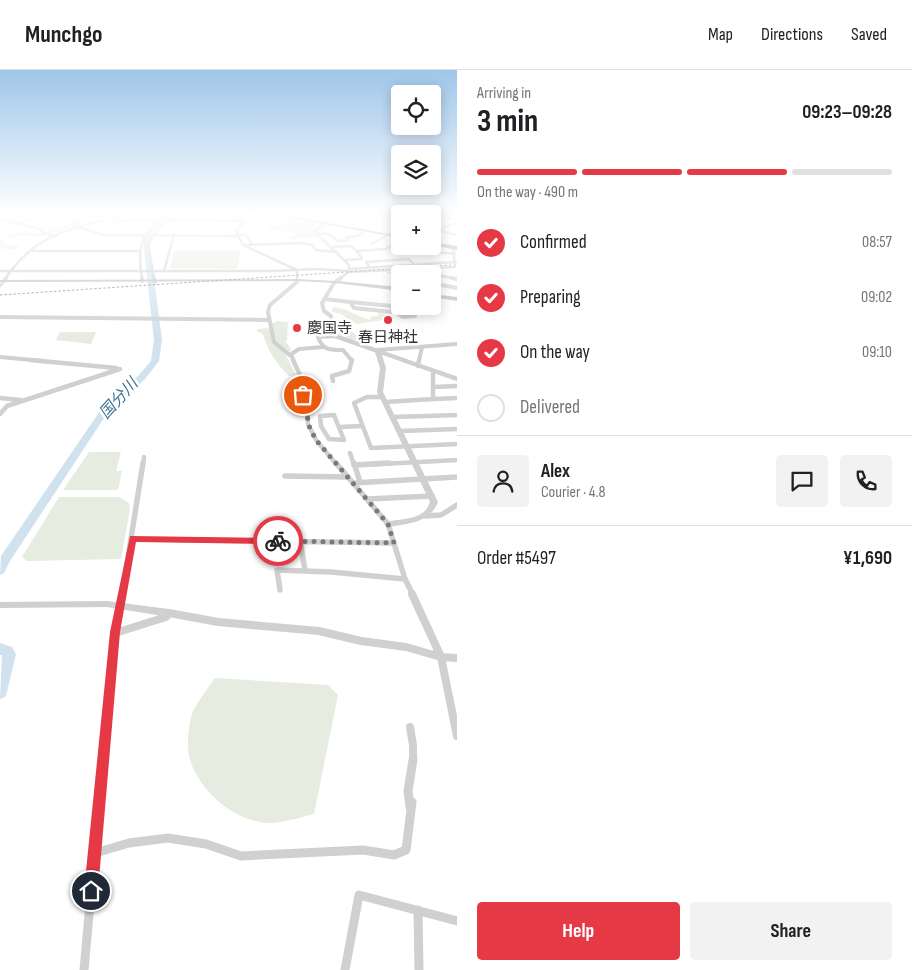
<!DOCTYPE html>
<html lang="en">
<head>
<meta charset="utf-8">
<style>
	:root { --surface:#fff; --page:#f2f2f2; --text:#202124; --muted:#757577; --line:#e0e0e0; --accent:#e63946 }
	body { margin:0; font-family:"Sofia Sans Condensed","Noto Sans JP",sans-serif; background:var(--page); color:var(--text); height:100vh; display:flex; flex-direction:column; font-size:19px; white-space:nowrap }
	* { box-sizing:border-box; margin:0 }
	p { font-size:16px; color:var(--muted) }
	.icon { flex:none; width:28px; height:28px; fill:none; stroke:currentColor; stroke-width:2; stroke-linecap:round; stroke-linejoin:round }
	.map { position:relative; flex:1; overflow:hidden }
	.sheet { display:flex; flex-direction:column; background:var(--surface); width:455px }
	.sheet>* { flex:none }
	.fabs { position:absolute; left:391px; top:15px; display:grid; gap:10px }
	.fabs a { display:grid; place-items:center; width:50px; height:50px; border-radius:5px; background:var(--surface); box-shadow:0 2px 12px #0003; font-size:25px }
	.pin { position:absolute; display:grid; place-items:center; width:42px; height:42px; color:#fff; margin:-21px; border:2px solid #fff; border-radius:50%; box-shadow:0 1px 5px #0007 }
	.courier { position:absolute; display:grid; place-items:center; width:50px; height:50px; margin:-25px; border:4px solid #e63946; border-radius:50%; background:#fff; color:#222; box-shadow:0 1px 6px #0007 }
	.overview em { font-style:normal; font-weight:700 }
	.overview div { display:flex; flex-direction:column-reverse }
	.overview { display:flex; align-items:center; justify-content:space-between; height:85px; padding:0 20px }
	h1 { font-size:32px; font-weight:700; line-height:38px }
	.bar { display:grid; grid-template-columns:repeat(4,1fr); gap:8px 5px; align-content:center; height:60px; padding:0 20px }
	.bar i { height:6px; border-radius:4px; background:var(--line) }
	.bar .active { background:var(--accent) }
	.bar p { grid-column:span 4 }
	.line { display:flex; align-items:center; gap:12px; padding:0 20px; border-top:1px solid var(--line) }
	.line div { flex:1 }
	.round { display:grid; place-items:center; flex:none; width:52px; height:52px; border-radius:5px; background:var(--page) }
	ol { padding:0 20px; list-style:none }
	li { display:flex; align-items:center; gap:15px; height:55px }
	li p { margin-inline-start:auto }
	li .icon { padding:5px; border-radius:50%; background:var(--accent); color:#fff; stroke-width:4 }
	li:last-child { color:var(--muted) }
	li i { width:28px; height:28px; border:2px solid var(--line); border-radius:50% }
	.cta { display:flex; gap:10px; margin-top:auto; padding:10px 20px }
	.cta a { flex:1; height:58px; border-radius:5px; background:var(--accent); color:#fff; font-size:20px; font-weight:700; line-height:58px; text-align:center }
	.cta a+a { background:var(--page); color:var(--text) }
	header { display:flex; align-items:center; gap:30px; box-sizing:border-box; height:70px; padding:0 25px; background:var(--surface); border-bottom:1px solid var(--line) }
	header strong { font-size:24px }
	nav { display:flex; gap:28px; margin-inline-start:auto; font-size:18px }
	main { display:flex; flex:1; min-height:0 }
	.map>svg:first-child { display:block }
	.green { fill:#e6ecdf }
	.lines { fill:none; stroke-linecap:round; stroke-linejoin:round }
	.river { fill:#cfe2ee; fill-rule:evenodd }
	.minor-far5 { stroke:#d0d0d0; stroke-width:2.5 }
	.minor-far4 { stroke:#d0d0d0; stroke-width:4 }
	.minor-far3 { stroke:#d0d0d0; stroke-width:4.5 }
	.minor-far2 { stroke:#d0d0d0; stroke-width:5.5 }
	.minor-far1 { stroke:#d0d0d0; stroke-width:8 }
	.minor { stroke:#d0d0d0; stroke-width:9 }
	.tertiary { fill:#d0d0d0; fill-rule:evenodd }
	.secondary { fill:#bdbdbd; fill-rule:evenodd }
	.trunk { fill:#a2a2a2; fill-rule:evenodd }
	.rail { stroke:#888; stroke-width:1; stroke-dasharray:2.5 2; stroke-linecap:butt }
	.route { fill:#e63946 }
	.done { stroke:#7a7a7a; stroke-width:5; stroke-dasharray:0 9 }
	.poi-dot { fill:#e63946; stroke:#fff; stroke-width:2 }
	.labels { text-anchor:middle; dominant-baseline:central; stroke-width:5; stroke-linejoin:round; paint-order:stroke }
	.far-poi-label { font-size:15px; fill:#333; stroke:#fff; text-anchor:start }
	.far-water-label { font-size:16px; font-style:italic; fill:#3f7597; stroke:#fff }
</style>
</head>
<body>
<header>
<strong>Munchgo</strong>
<nav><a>Map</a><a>Directions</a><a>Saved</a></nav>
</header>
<main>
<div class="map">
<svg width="457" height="900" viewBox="0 0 457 900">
	<rect width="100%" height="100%" fill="#fff"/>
	<!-- green -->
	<path class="green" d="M94 144H108L39 167 21 165 7 168 2 173 4 175H20L13 180 0 178V171L15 163H41L66 155Z
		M297 149 324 154 315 159 317 167 289 169 287 167 295 166 294 162 268 160 274 152Z
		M174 181H240L238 198 235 199 170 198Z
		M333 237C347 238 357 246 370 250L371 246H378V243L391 245 395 248 382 247 383 250 356 254 341 244 332 242Z
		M277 251 288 252 287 270 285 271 291 279V281L285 283 296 305 289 306C277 294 268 282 263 264L257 261V259L271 258V254Z
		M334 256 349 259 362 270 353 271 334 264Z
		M60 262H96L91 274 56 270Z
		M89 382H121L116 401H122L118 420H63Z
		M59 427H119L129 433 130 439 121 489 27 491 22 487Z
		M215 608 328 615 338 625 314 744C301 747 286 752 273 753 238 754 203 725 191 693 186 680 188 661 191 647 195 634 207 620 215 608Z"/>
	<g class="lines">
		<!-- river -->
		<path class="river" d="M166 144H171L155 160 149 171 162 270 159 291 145 309 106 345 10 491 4 503 0 505 1 486 100 341 139 305 151 291 154 270 143 171 151 158Z
			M0 573 12 577 16 584 7 622 5 627 0 629 2 585H0Z"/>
		<!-- minor-far5 -->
		<path class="minor-far5" d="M55 144 78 151 75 156 103 165 238 166 237 160 245 152 237 144
			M432 144 457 149
			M112 148 120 151 157 150
			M0 149 40 159 45 164 56 166
			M167 150 243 151
			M327 153 316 160V163L349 195V202L339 209
			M19 154 44 144
			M437 160 457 165
			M316 163 329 164 338 171 349 170 346 167 358 166 365 160
			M432 163 457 152
			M238 165H246L252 174
			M238 166 243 175 297 200V209
			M372 174 389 164
			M243 175 302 173 312 175 316 180 337 182
			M332 177 350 176 357 181
			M387 178 455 184
			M29 181H138
			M346 190 362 189 357 181 385 179 400 170
			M370 198 366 192 409 189 414 195
			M349 199 456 192
			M0 201H273L316 199 349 201
			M164 201 174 165
			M387 201 400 206
			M349 202 455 197 453 178
			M432 204 457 209
			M5 209C38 160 73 160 125 144
			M142 209C137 176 140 167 164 144
			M154 209 148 174 159 158 174 144"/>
		<!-- minor-far4 -->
		<path class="minor-far4" d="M142 208V211
			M154 208 155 212
			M341 208 334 213 322 233 324 241 331 246 332 265 406 291
			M452 208 457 209
			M4 211 6 208
			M432 213 457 218
			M325 229 350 232
			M350 232 392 236V242L354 238Z
			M392 240 403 247 415 246 410 240
			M0 247 269 250
			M336 266 318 267C323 281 330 280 343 280L352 291
			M377 280 457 274
			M290 285 299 279 323 277
			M0 287 43 291
			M294 291 292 287 274 272 268 242 270 235 297 212
			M419 291 422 277"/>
		<!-- minor-far3 -->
		<path class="minor-far3" d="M30 290 116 298
			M293 290 300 305 307 336 308 354 316 370 337 395
			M403 290 457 309
			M418 296 419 290
			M433 301V329L457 328
			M333 311 332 306 349 301 352 290
			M433 317 457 316
			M383 327H367L354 333 371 378 457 374
			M0 328 20 330
			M385 332 433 329
			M0 344 7 336 120 299
			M334 345 344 370 329 369 321 356 320 346Z
			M393 347 457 345
			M339 357 362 356
			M400 361 457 359
			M350 383 354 395
			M143 395 144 387
			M363 395 457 390"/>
		<!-- minor-far2 -->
		<path class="minor-far2" d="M336 393 388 454 405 509 413 525
			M354 393 360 412
			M354 395 389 393
			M285 406 348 407
			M353 413 457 407
			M368 429 432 426
			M425 446 441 445 457 435
			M132 469 394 473
			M300 471 305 500
			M280 520 277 500 331 502 405 509
			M122 525 143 393"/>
		<!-- minor-far1 -->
		<path class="minor-far1" d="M412 524 441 587 457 666
			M115 563 166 547 169 543 218 552 319 561 361 571 406 577 441 587 457 588
			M410 657 413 675V691
			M103 691 115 563 122 524"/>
		<!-- minor -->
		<path class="minor" d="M410 737 408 721 413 690
			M95 783 129 773 168 768 206 774 241 786 363 780 394 785 406 780 412 732
			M418 840 419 900
			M84 900 103 690
			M345 900 359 825 457 851"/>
		<!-- tertiary -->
		<path class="tertiary" d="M4 210 6 211 0 218V214Z
			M378 280 381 282 386 298 383 322 438 432C430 453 407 454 388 457L384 454 385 452C402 448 424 451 430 432L377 322 380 298 375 282Z
			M107 531 169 539 172 540 173 543 172 546 169 547 107 537 0 538V532Z"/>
		<!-- secondary -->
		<path class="secondary" d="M296 209 336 211 400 217V221L336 213 296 211 0 212V210Z
			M432 224 457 227V231L432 227Z"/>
		<!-- trunk -->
		<path class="trunk" d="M271 144H280L400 166V168Z
			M432 172 457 176V180L432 175Z"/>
		<!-- rail -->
		<path class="rail" d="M0 225 451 195"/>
	</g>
	<!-- sky -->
	<linearGradient id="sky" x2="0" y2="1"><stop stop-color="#9ec6ea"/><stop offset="0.53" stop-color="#fff"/><stop offset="1" stop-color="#fff" stop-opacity="0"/></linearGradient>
	<rect width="457" height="270" fill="url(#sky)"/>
	<!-- route -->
	<path class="route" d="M130 466 278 468 282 471 278 474 136 472 120 562 98 821 96 826 91 828 86 826 84 821 110 562Z"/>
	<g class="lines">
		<!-- done -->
		<path class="done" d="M278 471 394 473 388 454 316 370 308 354 307 336 303 325"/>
	</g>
	<!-- markers -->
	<g class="poi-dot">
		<circle cx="388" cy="250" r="5"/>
		<circle cx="297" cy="258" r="5"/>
	</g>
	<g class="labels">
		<!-- far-poi labels -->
		<g class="far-poi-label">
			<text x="307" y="258">慶国寺</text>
			<text x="388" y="267" text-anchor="middle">春日神社</text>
		</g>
		<!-- far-water labels -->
		<g class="far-water-label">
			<text transform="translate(119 329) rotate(-48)">国分川</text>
		</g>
	</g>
</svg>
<div class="fabs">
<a><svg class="icon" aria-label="locate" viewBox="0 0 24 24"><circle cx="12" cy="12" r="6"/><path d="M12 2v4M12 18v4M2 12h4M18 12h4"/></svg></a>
<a><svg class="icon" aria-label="layers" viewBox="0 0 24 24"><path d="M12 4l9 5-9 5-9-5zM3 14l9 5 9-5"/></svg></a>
<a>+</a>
<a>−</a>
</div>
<div class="pin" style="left:303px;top:325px;background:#ea580c"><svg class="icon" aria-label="bag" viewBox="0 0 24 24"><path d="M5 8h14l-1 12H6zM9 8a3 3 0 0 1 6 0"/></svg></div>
<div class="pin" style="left:91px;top:821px;background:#1f2937"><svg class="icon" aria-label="home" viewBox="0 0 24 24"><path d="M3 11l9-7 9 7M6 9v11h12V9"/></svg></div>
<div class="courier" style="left:278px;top:471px"><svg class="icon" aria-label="bike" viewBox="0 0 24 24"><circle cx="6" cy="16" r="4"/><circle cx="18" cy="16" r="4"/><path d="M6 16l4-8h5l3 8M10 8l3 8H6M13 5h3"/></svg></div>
</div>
<section class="sheet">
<div class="overview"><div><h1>3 min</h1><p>Arriving in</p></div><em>09:23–09:28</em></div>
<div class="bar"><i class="active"></i><i class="active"></i><i class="active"></i><i></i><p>On the way · 490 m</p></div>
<ol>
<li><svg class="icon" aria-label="check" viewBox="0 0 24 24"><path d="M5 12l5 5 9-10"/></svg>Confirmed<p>08:57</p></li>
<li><svg class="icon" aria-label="check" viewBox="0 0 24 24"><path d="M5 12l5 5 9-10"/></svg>Preparing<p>09:02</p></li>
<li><svg class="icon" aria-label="check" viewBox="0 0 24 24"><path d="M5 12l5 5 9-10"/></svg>On the way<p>09:10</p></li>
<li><i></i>Delivered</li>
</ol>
<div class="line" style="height:90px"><a class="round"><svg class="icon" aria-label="person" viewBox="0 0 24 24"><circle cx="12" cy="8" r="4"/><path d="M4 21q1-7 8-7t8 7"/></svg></a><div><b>Alex</b><p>Courier · 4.8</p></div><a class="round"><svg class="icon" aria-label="chat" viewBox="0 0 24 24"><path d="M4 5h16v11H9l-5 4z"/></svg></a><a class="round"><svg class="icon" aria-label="phone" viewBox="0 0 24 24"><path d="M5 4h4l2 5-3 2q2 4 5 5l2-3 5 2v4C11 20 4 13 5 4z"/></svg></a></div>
<div class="line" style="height:65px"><div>Order #5497</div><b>¥1,690</b></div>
<div class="cta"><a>Help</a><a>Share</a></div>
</section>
</main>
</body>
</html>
